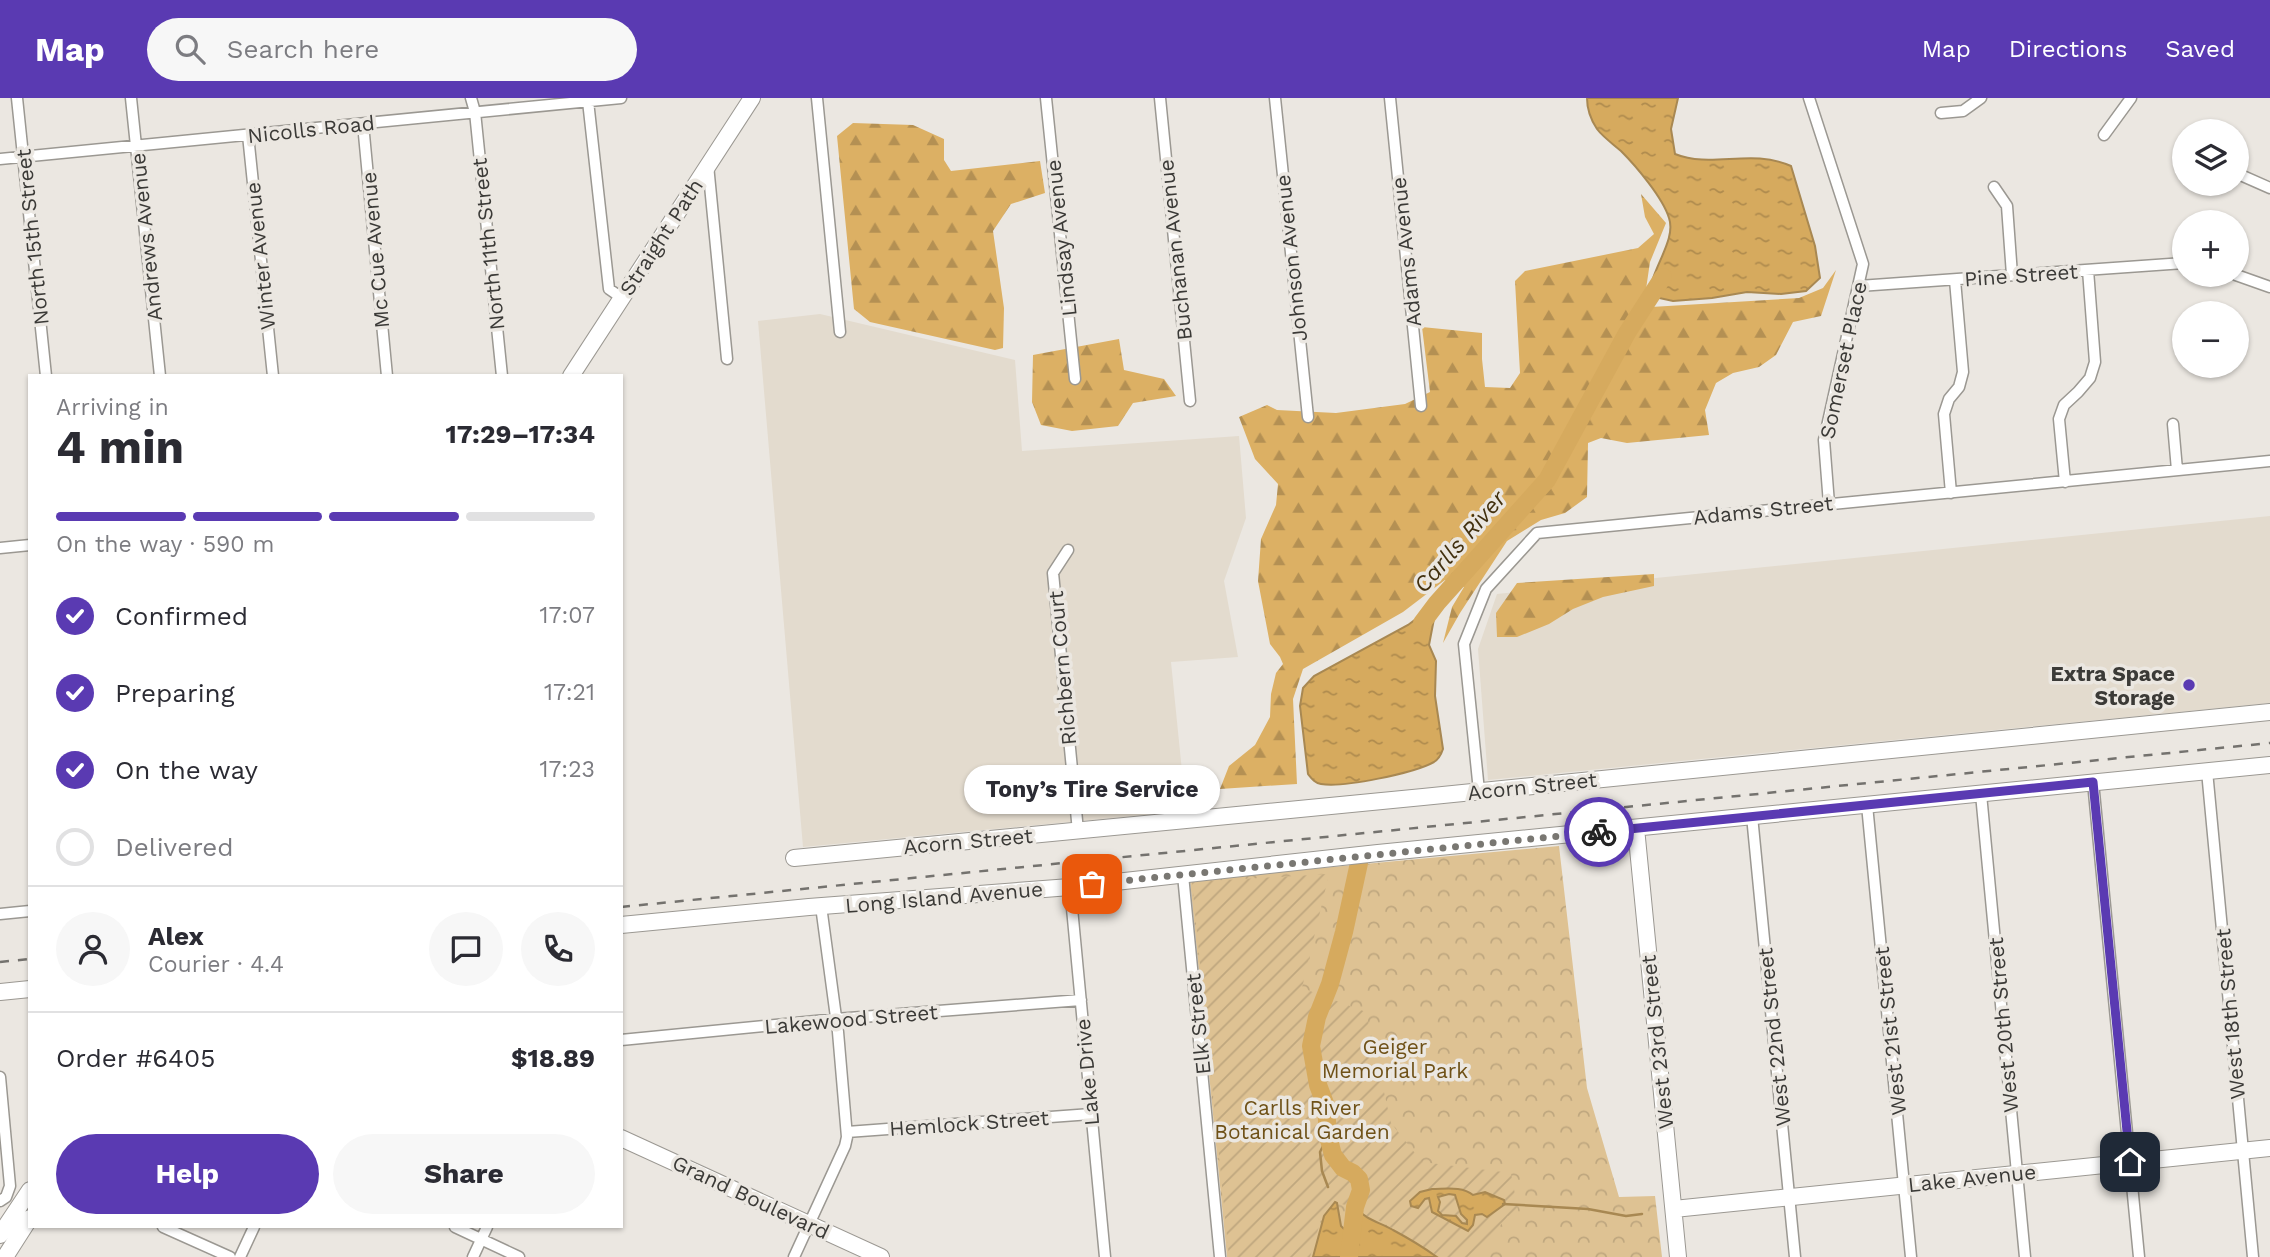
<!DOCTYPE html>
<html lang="en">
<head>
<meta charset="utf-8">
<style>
	:root { --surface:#fff; --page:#f7f7f7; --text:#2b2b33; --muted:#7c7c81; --line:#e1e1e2; --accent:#5a3ab2 }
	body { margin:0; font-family:"Work Sans",sans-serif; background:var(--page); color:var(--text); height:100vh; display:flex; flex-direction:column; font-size:26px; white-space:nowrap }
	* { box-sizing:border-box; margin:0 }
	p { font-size:23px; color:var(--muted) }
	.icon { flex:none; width:38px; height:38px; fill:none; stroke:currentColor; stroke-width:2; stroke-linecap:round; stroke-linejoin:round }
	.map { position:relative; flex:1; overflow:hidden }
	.panel { position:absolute; left:28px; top:276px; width:595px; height:854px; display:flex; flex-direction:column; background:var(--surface); border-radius:0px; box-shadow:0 2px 5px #0004 }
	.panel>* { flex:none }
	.controls { position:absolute; left:2172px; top:21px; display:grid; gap:14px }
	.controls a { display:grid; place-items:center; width:77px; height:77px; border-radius:50%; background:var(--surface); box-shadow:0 2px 5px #0004; font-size:35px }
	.pin { position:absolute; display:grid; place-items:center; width:60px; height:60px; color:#fff; margin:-30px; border-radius:14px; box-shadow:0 4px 10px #0006 }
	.courier { position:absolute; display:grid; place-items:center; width:70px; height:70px; margin:-35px; border:5px solid #5a3ab2; border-radius:50%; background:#fff; color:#222; box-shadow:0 2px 9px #0007 }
	.bubble { position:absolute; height:49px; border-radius:24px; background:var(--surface); box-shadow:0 2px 5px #0004; font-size:23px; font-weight:700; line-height:49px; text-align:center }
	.overview em { font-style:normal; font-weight:700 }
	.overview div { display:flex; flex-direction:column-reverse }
	.overview { display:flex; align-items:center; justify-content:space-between; height:119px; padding:0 28px }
	h1 { font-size:46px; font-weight:700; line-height:52px }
	.bar { display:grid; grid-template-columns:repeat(4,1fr); gap:10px 7px; align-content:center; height:84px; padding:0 28px }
	.bar i { height:9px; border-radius:5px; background:var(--line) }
	.bar .selected { background:var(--accent) }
	.bar p { grid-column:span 4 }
	.line { display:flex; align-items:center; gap:18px; padding:0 28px; border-top:2px solid var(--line) }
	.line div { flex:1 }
	.round { display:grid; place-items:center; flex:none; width:74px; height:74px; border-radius:37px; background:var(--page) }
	ol { padding:0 28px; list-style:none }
	li { display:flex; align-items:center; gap:21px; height:77px }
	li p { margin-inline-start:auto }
	li .icon { padding:7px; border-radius:50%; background:var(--accent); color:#fff; stroke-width:4 }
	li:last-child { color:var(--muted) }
	li i { width:38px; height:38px; border:4px solid var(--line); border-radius:50% }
	.primary-button { display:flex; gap:14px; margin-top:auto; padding:14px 28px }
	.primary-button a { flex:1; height:80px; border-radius:42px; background:var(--accent); color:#fff; font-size:28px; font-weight:700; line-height:80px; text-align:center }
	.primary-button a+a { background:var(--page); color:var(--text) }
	header { display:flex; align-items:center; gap:42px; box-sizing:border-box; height:98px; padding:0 35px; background:var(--accent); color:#fff }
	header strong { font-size:33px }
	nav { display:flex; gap:38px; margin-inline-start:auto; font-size:24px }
	.search { width:490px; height:63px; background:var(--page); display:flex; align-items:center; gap:18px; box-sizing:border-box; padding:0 24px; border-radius:38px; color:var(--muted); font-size:26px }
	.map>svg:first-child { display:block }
	.built { fill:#e3dbce }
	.forest { fill:url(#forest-firs) }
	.park { fill:url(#park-crowns) }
	.garden { fill:url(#garden-furrows) }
	.water { fill:url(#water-ripples); stroke:#a88852; stroke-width:2; fill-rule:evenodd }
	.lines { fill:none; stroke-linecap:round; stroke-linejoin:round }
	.stream { stroke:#a88852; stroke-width:2.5 }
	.river { stroke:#d6aa5e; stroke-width:18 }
	.street-casing { stroke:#9b9892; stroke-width:13 }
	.secondary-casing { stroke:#9b9892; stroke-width:18 }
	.street { stroke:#fff; stroke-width:10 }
	.secondary { stroke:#fff; stroke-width:16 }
	.rail { stroke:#74726e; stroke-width:2.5; stroke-dasharray:9 9; stroke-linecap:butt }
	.done { stroke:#797772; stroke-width:7; stroke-dasharray:0 12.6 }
	.route { stroke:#5a3ab2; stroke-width:9 }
	.poi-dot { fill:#5a3ab2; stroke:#ebe7e1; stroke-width:2.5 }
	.labels { text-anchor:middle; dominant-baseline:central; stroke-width:7; stroke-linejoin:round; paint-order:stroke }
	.street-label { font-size:21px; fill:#3b3a37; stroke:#ebe7e1 }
	.poi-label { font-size:21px; font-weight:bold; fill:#3b3a37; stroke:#ebe7e1; text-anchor:end }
	.park-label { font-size:21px; fill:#6f5117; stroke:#ebe7e1 }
	.water-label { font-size:23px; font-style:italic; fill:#42300e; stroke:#ebe7e1 }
</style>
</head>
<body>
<header>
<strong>Map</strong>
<div class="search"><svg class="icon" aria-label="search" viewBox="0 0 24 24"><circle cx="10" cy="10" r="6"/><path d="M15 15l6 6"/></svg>Search here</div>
<nav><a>Map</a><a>Directions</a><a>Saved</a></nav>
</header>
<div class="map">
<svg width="2270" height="1159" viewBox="0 0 2270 1159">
	<defs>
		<pattern id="forest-firs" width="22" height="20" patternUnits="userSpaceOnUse" patternTransform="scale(1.75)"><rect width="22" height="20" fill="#dcb064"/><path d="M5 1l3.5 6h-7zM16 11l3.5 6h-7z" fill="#b49053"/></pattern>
		<pattern id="park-crowns" width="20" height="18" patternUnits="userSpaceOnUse" patternTransform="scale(1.75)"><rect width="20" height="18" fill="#dec293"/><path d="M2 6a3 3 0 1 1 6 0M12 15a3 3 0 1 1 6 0" fill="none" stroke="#bfa77f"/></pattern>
		<pattern id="garden-furrows" width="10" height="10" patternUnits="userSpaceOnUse" patternTransform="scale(1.75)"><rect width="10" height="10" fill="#dec293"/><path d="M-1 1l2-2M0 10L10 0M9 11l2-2" fill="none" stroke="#bfa77f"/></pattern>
		<pattern id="water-ripples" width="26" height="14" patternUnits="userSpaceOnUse" patternTransform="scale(1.75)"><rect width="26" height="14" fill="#d6aa5e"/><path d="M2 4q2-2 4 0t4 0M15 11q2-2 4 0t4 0" fill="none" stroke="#af8b4e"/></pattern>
	</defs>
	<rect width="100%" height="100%" fill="#ebe7e1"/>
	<!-- built -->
	<path class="built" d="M820 216 1015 262 1022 353 1239 338 1246 420 1224 483 1238 559 1171 564 1186 713 803 749 758 223Z
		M2270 418V605L1488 682 1478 551 1497 496Z"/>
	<!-- forest -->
	<path class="forest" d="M853 25 913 27 944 41V62L951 73 1040 63 1045 95 1011 106 993 133 1004 210 1003 250 995 252 870 224 854 211 837 38Z
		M1641 96 1666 125 1650 164 1645 198 1640 207 1651 209 1799 200 1823 190 1836 172 1821 218 1793 224 1776 257 1759 269 1733 275 1716 285 1705 312 1709 337 1627 345 1601 340 1588 345 1587 399 1565 415 1541 422 1507 443 1460 515 1443 545 1452 509 1464 489 1445 482 1403 514 1303 571 1293 601 1297 686 1220 691 1229 668 1255 647 1270 619 1271 596 1276 575 1283 566 1280 559 1270 546 1258 483 1261 441 1276 407 1278 386 1255 361 1239 319 1267 307 1277 312 1336 315 1405 306 1430 294 1422 229 1482 235V261L1485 289 1510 290 1520 275 1515 183 1525 173 1638 150 1654 136 1645 119Z
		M1119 241 1124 272 1164 281 1176 298 1133 305 1118 328 1072 333 1041 327 1032 304 1033 257Z
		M1654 476V488L1603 499 1573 511 1549 526 1517 539H1497L1496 515 1517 485Z"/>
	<!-- park -->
	<path class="park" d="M1559 748 1587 990 1619 1099 1655 1098 1662 1159H1227L1190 782Z"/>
	<!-- garden -->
	<path class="garden" d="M1329 776 1302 890 1366 914 1391 1025 1422 1064 1511 1075 1519 1118H1508L1475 1159H1440L1380 1123 1363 1117 1358 1110 1333 1104 1322 1118 1310 1159H1229L1192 784Z"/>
	<!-- water -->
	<path class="water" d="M1587 0H1678L1671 31 1675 56C1712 71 1751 50 1791 68L1815 148 1820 180 1806 193 1781 196 1747 194 1712 200 1673 203 1650 198C1649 173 1677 143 1669 120 1663 100 1636 68 1621 53 1613 46 1603 39 1597 31 1591 22 1587 10 1587 0Z
		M1437 505 1429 547 1436 563 1435 598 1443 651C1441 657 1439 661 1434 664 1414 675 1343 690 1321 686 1315 685 1312 681 1308 676L1300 608 1303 590 1314 578 1408 527Z
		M1432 1091C1446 1091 1462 1088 1473 1097L1485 1094 1504 1102 1505 1106 1487 1119 1482 1116 1475 1117 1473 1127 1468 1133 1432 1114 1429 1100 1425 1101 1418 1110 1411 1108 1410 1103 1420 1094ZM1449 1096 1455 1097 1461 1116 1467 1122V1126L1462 1125 1456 1118 1442 1117 1438 1113 1440 1104 1438 1099Z
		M1335 1104 1337 1105 1341 1128 1345 1132 1352 1131 1350 1111 1355 1109C1366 1122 1379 1124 1393 1132 1408 1140 1423 1149 1437 1159H1313L1324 1118Z"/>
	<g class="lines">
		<!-- stream -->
		<path class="stream" d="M1328 1038 1320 1054 1322 1073 1328 1089
			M1503 1106 1588 1111 1626 1118 1642 1116"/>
		<!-- river -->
		<path class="river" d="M1422 525 1437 505 1547 382 1627 235 1663 179
			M1349 1159 1355 1109 1361 1092 1359 1081 1353 1075 1343 1070 1333 1057 1328 1038 1326 1008 1318 987 1311 948 1317 919 1330 886 1344 834 1359 765"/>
		<defs>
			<path id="street" d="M17 0 46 278
				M131 0 160 278
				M471 0 475 14 502 278
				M817 0 840 234
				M1046 0 1075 281
				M1160 0 1190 303
				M1275 0 1308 319
				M1390 0 1421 308
				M1809 0 1863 166 1824 342 1829 406
				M588 3 609 191 622 200
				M1941 15 1963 13 1981 0
				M363 26 387 278
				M248 37 273 278
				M2104 37 2131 0
				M0 61 621 0
				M708 67 727 261
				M2236 75 2270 90
				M1994 89 2007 108 2012 177
				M2236 177 2270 189
				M1859 188 2184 165
				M2173 326 2177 372
				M2065 384 2059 321 2064 307 2078 294 2090 280 2095 264 2088 172
				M1951 395 1944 316 1949 301 1959 289 1963 274 1955 182
				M0 450 30 447
				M1068 452 1053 475 1078 733
				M2207 673 2253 1159
				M2093 684 2139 1159
				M1479 693 1464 546 1486 491 1537 435 2270 363
				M1981 696 2025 1159
				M1867 707 1911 1159
				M1752 718 1795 1159
				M1183 777 1220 1159
				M1070 789 1105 1159
				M0 816 30 813
				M621 942 836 921 1081 902
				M0 979 10 1088 6 1099 0 1103
				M847 1034 1091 1016
				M163 1129 230 1159
				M455 1129 519 1159
				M240 1159 254 1129
				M473 1159 487 1129
				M794 1159 845 1048 847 1039 838 934 821 808"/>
			<path id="secondary" d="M571 278 752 0
				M1636 730 1678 1159
				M794 760 1423 699 2270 614
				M621 827 809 809 1070 789 1378 755 2270 667
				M0 894 30 891
				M621 1040 881 1159
				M1674 1111 2270 1050
				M0 1137 30 1092
				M5 1159 30 1120"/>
		</defs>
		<!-- street casing -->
		<use href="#street" class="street-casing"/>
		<!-- secondary casing -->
		<use href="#secondary" class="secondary-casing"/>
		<!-- street -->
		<use href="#street" class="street"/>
		<!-- secondary -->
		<use href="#secondary" class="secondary"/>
		<!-- rail -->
		<path class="rail" d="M621 809 2270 645
			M0 864 30 861"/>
	</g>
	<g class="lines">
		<!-- done -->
		<path class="done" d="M1092 786 1599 734"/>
		<!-- route -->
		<path class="route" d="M1599 734 2093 684 2130 1064"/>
	</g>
	<!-- markers -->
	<circle class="poi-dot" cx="2189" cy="587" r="7"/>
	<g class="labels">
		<!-- street labels -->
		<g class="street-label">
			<text transform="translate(311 31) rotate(-6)">Nicolls Road</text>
			<text transform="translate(32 139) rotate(-96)">North 15th Street</text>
			<text transform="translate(146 139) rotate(-96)">Andrews Avenue</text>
			<text transform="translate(661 139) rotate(-57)">Straight Path</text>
			<text transform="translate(1061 140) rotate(-96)">Lindsay Avenue</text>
			<text transform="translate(488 146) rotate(-96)">North 11th Street</text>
			<text transform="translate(375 152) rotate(-95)">Mc Cue Avenue</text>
			<text transform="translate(1175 152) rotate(-96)">Buchanan Avenue</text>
			<text transform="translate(1406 154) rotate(-96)">Adams Avenue</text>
			<text transform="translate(260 158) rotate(-96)">Winter Avenue</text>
			<text transform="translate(1291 160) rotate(-96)">Johnson Avenue</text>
			<text transform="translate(2021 177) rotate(-4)">Pine Street</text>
			<text transform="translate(1843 262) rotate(-78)">Somerset Place</text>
			<text transform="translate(1763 412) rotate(-6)">Adams Street</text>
			<text transform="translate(1062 570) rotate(-95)">Richbern Court</text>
			<text transform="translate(1532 688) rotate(-6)">Acorn Street</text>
			<text transform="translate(968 743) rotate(-5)">Acorn Street</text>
			<text transform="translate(944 799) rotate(-5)">Long Island Avenue</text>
			<text transform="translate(2230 916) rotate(-95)">West 18th Street</text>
			<text transform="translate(851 921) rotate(-5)">Lakewood Street</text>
			<text transform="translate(1198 926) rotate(-96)">Elk Street</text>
			<text transform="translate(2003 927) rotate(-95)">West 20th Street</text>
			<text transform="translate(1890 933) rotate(-96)">West 21st Street</text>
			<text transform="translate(1774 939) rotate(-96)">West 22nd Street</text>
			<text transform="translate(1657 944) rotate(-96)">West 23rd Street</text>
			<text transform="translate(1087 974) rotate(-95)">Lake Drive</text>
			<text transform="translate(969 1025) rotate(-4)">Hemlock Street</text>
			<text transform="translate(1972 1080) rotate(-6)">Lake Avenue</text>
			<text transform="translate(751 1099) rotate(25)">Grand Boulevard</text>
		</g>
		<!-- poi labels -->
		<g class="poi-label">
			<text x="2175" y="575">Extra Space<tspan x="2175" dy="24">Storage</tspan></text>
		</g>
		<!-- park labels -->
		<g class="park-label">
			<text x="1395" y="948">Geiger<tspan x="1395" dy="24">Memorial Park</tspan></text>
			<text x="1302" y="1009">Carlls River<tspan x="1302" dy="24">Botanical Garden</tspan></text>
		</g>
		<!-- water labels -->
		<g class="water-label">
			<text transform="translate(1460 444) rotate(-49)">Carlls River</text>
		</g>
	</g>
</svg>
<div class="controls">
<a><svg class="icon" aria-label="layers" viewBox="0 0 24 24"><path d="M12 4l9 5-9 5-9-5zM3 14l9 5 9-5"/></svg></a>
<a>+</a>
<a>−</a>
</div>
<div class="pin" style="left:1092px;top:786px;background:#ea580c"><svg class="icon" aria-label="bag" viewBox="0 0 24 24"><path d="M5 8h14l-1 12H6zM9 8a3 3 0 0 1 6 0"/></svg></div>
<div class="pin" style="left:2130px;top:1064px;background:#1f2937"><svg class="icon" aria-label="home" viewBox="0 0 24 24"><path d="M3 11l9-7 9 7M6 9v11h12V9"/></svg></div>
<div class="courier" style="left:1599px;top:734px"><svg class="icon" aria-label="bike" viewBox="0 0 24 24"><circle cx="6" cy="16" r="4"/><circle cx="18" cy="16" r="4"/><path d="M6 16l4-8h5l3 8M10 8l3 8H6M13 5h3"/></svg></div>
<div class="bubble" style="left:964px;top:667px;width:256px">Tony’s Tire Service</div>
<section class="panel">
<div class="overview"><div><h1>4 min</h1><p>Arriving in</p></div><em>17:29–17:34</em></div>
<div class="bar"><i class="selected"></i><i class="selected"></i><i class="selected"></i><i></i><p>On the way · 590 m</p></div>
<ol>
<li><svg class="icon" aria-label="check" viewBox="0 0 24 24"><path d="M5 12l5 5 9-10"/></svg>Confirmed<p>17:07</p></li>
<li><svg class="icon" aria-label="check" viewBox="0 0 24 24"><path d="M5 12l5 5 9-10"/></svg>Preparing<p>17:21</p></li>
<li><svg class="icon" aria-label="check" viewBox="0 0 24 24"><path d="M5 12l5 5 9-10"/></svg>On the way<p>17:23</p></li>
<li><i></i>Delivered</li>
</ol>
<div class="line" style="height:126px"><a class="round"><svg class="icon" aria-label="person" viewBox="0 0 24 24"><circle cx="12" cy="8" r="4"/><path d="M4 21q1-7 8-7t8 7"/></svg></a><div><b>Alex</b><p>Courier · 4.4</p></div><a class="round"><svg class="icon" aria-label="chat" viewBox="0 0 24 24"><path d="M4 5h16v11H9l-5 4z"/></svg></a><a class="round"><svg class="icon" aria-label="phone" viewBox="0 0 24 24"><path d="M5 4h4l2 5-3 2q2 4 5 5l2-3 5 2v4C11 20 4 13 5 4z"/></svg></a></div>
<div class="line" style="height:91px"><div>Order #6405</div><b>$18.89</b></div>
<div class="primary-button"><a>Help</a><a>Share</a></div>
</section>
</div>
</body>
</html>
